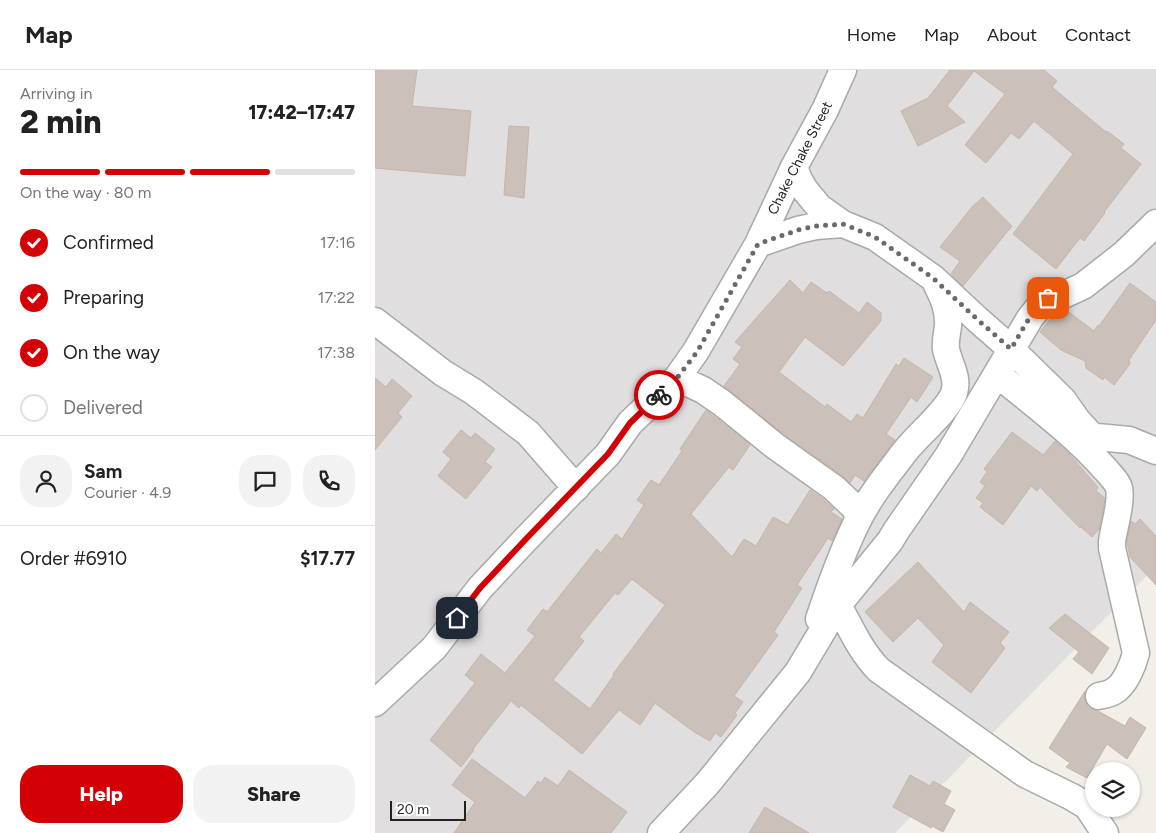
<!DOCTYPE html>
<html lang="en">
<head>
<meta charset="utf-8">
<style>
	:root { --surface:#fff; --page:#f2f2f2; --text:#222; --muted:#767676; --line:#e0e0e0; --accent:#d30005 }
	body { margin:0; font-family:Figtree,sans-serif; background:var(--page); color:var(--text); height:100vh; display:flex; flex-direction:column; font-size:19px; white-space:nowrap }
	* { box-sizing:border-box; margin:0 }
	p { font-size:16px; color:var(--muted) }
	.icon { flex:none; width:28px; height:28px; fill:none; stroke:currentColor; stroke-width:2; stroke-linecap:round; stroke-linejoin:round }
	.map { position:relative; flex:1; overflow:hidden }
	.details { display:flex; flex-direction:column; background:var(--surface); width:375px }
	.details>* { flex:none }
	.controls { position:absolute; left:710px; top:692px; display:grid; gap:10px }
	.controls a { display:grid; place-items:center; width:55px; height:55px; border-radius:50%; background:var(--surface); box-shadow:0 1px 4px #0004; font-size:25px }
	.scale { position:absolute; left:15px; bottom:12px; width:76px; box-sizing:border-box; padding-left:5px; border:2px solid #222; border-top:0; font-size:14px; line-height:18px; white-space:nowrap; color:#222; -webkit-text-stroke:4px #fff; paint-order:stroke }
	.pin { position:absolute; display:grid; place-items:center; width:42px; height:42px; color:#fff; margin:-21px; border-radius:10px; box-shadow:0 2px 8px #0006 }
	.courier { position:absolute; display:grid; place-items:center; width:50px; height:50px; margin:-25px; border:4px solid #d30005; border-radius:50%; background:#fff; color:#222; box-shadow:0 1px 6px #0007 }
	.head em { font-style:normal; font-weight:800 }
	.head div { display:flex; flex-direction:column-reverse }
	.head { display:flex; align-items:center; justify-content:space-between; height:85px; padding:0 20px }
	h1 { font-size:32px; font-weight:800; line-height:38px }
	.bar { display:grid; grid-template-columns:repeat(4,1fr); gap:8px 5px; align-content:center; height:60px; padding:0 20px }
	.bar i { height:6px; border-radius:4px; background:var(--line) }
	.bar .active { background:var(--accent) }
	.bar p { grid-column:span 4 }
	.line { display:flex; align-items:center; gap:12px; padding:0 20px; border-top:1px solid var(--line) }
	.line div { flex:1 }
	.round { display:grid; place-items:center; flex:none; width:52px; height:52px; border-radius:20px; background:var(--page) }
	ol { padding:0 20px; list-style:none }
	li { display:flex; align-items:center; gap:15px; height:55px }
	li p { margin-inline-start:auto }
	li .icon { padding:5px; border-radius:50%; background:var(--accent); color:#fff; stroke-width:4 }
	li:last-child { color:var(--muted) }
	li i { width:28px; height:28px; border:2px solid var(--line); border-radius:50% }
	.primary-button { display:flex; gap:10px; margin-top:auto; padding:10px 20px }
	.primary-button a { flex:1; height:58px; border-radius:20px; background:var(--accent); color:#fff; font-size:20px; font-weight:800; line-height:58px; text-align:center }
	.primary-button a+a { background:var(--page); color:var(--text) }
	header { display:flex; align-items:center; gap:30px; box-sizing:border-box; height:70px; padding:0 25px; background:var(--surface); border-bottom:1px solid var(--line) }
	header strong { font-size:24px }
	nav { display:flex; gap:28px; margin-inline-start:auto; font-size:18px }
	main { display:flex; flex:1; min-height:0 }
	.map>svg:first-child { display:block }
	.residential { fill:#e0dede }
	.building { fill:#cbc1ba; stroke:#c6b5a8; fill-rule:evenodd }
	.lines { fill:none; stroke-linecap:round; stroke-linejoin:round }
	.minor-casing { stroke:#a9a9a9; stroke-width:29 }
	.minor { stroke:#fff; stroke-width:26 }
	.done { stroke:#6b6a67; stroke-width:5; stroke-dasharray:0 9 }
	.route { stroke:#d30005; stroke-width:6 }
	.labels { text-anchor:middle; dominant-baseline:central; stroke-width:5; stroke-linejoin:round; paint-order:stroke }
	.street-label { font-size:14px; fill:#222; stroke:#fff }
</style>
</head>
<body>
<header>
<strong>Map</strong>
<nav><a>Home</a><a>Map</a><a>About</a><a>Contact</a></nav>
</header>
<main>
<section class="details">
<div class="head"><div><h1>2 min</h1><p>Arriving in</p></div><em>17:42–17:47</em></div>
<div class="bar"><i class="active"></i><i class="active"></i><i class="active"></i><i></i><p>On the way · 80 m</p></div>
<ol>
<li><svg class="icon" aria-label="check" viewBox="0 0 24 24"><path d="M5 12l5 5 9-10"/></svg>Confirmed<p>17:16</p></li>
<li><svg class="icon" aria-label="check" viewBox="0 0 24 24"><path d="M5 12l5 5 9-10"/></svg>Preparing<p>17:22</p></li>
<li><svg class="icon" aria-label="check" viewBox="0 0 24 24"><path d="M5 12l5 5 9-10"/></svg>On the way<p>17:38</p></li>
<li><i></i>Delivered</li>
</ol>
<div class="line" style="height:90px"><a class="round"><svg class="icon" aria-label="person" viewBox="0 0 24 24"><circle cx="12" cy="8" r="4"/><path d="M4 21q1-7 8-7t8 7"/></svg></a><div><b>Sam</b><p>Courier · 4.9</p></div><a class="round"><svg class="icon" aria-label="chat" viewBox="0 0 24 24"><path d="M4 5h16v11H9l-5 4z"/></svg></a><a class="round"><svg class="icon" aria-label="phone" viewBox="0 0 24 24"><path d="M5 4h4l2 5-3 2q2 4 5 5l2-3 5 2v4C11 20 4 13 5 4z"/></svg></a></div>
<div class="line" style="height:65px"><div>Order #6910</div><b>$17.77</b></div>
<div class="primary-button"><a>Help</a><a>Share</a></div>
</section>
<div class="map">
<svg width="781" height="763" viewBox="0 0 781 763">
	<rect width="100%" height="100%" fill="#f2efe8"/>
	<!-- residential -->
	<path class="residential" d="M0 0H781V496L520 763H0Z"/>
	<!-- building -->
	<path class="building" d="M0 0H42L37 36 96 41 90 106 0 98Z
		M575 0H669L682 11 677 17 731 62 732 61 749 74 746 78 766 94 729 142 730 143 709 171 705 168 681 199 638 164 698 84 659 51 644 69 636 63 611 93 590 75 630 24 599 1 572 36 590 52 543 76 526 41 553 28Z
		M134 56 154 57 149 128 129 125Z
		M608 127 637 156 588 216 576 204 585 191 565 177 597 137Z
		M415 210 428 223 436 212 452 223 454 221 484 243 492 232 506 243V251L468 296 430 267 404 302 450 337 452 334 476 352 482 344 488 348 521 294 524 296 529 288 558 307 542 332 536 327 511 364 520 370 489 411 480 405 475 413 468 406 409 364 349 316 365 294 358 289 367 277 360 272Z
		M755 213 781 232V250L754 290 755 294 739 315 729 307 728 310 711 298 710 291 686 280 665 262 681 242 691 240 719 261 723 255 724 256Z
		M0 308 11 317 17 309 37 326 23 343 27 347 0 380Z
		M331 340 375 375 358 400 354 397 316 444 357 487 369 469 381 476 398 447 413 455 435 420 449 430 459 439 456 442 467 449 457 471 453 468 422 515 427 518 399 562 403 565 359 626 368 632 360 643 362 645 346 667 340 663 335 671 319 662 280 633 265 655 244 640 207 684 146 635 144 638 136 631 98 679 99 680 86 697 55 670 100 613 90 605 106 584 130 603 160 566 152 560 168 539 172 542 222 479 226 483 241 464 247 469 269 435 262 430 276 410 284 415 307 381 305 379ZM257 509 290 535 238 604 239 605 215 639 178 610 209 571 204 567 240 523 243 525Z
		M86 360 96 368 100 363 120 379 110 392 117 397 91 429 63 406 76 389 68 382Z
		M637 362 668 385 680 371 694 384 723 417 721 421 730 428 729 435 724 459 717 467 706 457 705 458 665 417 662 421 656 416 628 455 605 437 608 433 601 428 610 416 605 412 612 402 609 399Z
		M765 449 781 466V515L755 487 752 472 756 451 760 454Z
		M543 492 589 542 595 532 634 562 625 573 630 578 596 623 557 592 569 575 543 548 518 572 490 542Z
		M690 544 734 578 717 604 698 589 704 582 674 558Z
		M710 621V630L713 637 719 640 723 641 750 656 755 647 771 658 752 689 732 674 712 708 691 697 695 693 674 678Z
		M97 689 150 728 163 711 166 713 170 707 183 716 194 700 252 742 236 763H79L100 732 77 715Z
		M535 705 555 716 558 711 576 721 569 734 580 740 568 762 557 756 556 758 518 737Z
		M390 737 434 763H374Z"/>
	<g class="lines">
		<defs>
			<path id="minor" d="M419 97 424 110 430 120 444 137 468 154 500 167 558 208 603 250 636 279 688 330 702 350 714 363 718 366 722 367 754 370 781 381
				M383 174 423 160 441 156 468 154
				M0 251 68 303 99 322 153 363 201 418
				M622 304C660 335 698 363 731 400 735 405 742 411 744 418 747 431 739 458 737 471V478L761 583C758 595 750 615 739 621 735 624 728 625 724 626
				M302 308 328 320 347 333 400 376 459 418 479 437 482 443 483 449
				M463 535C475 557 486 582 504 600L650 704 697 727 712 736 730 763
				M444 549C455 516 467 482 483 450 495 426 512 405 528 384 540 367 573 341 579 323 584 307 574 294 571 279 570 271 572 264 573 256 574 240 568 227 561 213
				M0 633 59 578 105 518 150 470 233 384 255 353 302 308 321 281 383 174 419 97 450 40 468 0
				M286 763 332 714 423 602 463 535 515 471 521 461 573 386 655 248 667 233 673 228 686 226 708 216 749 184 781 153"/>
		</defs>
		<!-- minor casing -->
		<use href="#minor" class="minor-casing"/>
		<!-- minor -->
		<use href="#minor" class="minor"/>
	</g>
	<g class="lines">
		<!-- done -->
		<path class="done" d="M284 325 302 308 322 282 383 174 423 160 441 156 468 154 500 167 558 208 603 250 636 279C647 261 656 241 673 228"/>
		<!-- route -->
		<path class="route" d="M82 548 105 518 150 470 233 384 255 353 284 325"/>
	</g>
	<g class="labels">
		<!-- street labels -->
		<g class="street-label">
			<text transform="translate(425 88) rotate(-63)">Chake Chake Street</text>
		</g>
	</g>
</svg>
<div class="controls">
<a><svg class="icon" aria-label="layers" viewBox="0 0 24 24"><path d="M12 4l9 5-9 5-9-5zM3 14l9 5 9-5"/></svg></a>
</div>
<div class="scale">20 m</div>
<div class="pin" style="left:673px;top:228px;background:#ea580c"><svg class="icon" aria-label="bag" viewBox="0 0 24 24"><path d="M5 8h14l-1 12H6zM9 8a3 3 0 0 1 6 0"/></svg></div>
<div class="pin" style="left:82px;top:548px;background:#1f2937"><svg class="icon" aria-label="home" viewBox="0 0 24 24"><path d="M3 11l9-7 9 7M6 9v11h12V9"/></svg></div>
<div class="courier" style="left:284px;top:325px"><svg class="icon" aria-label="bike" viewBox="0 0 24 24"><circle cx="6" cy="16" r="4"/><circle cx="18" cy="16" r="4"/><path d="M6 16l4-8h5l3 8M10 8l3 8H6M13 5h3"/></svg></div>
</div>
</main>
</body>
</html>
